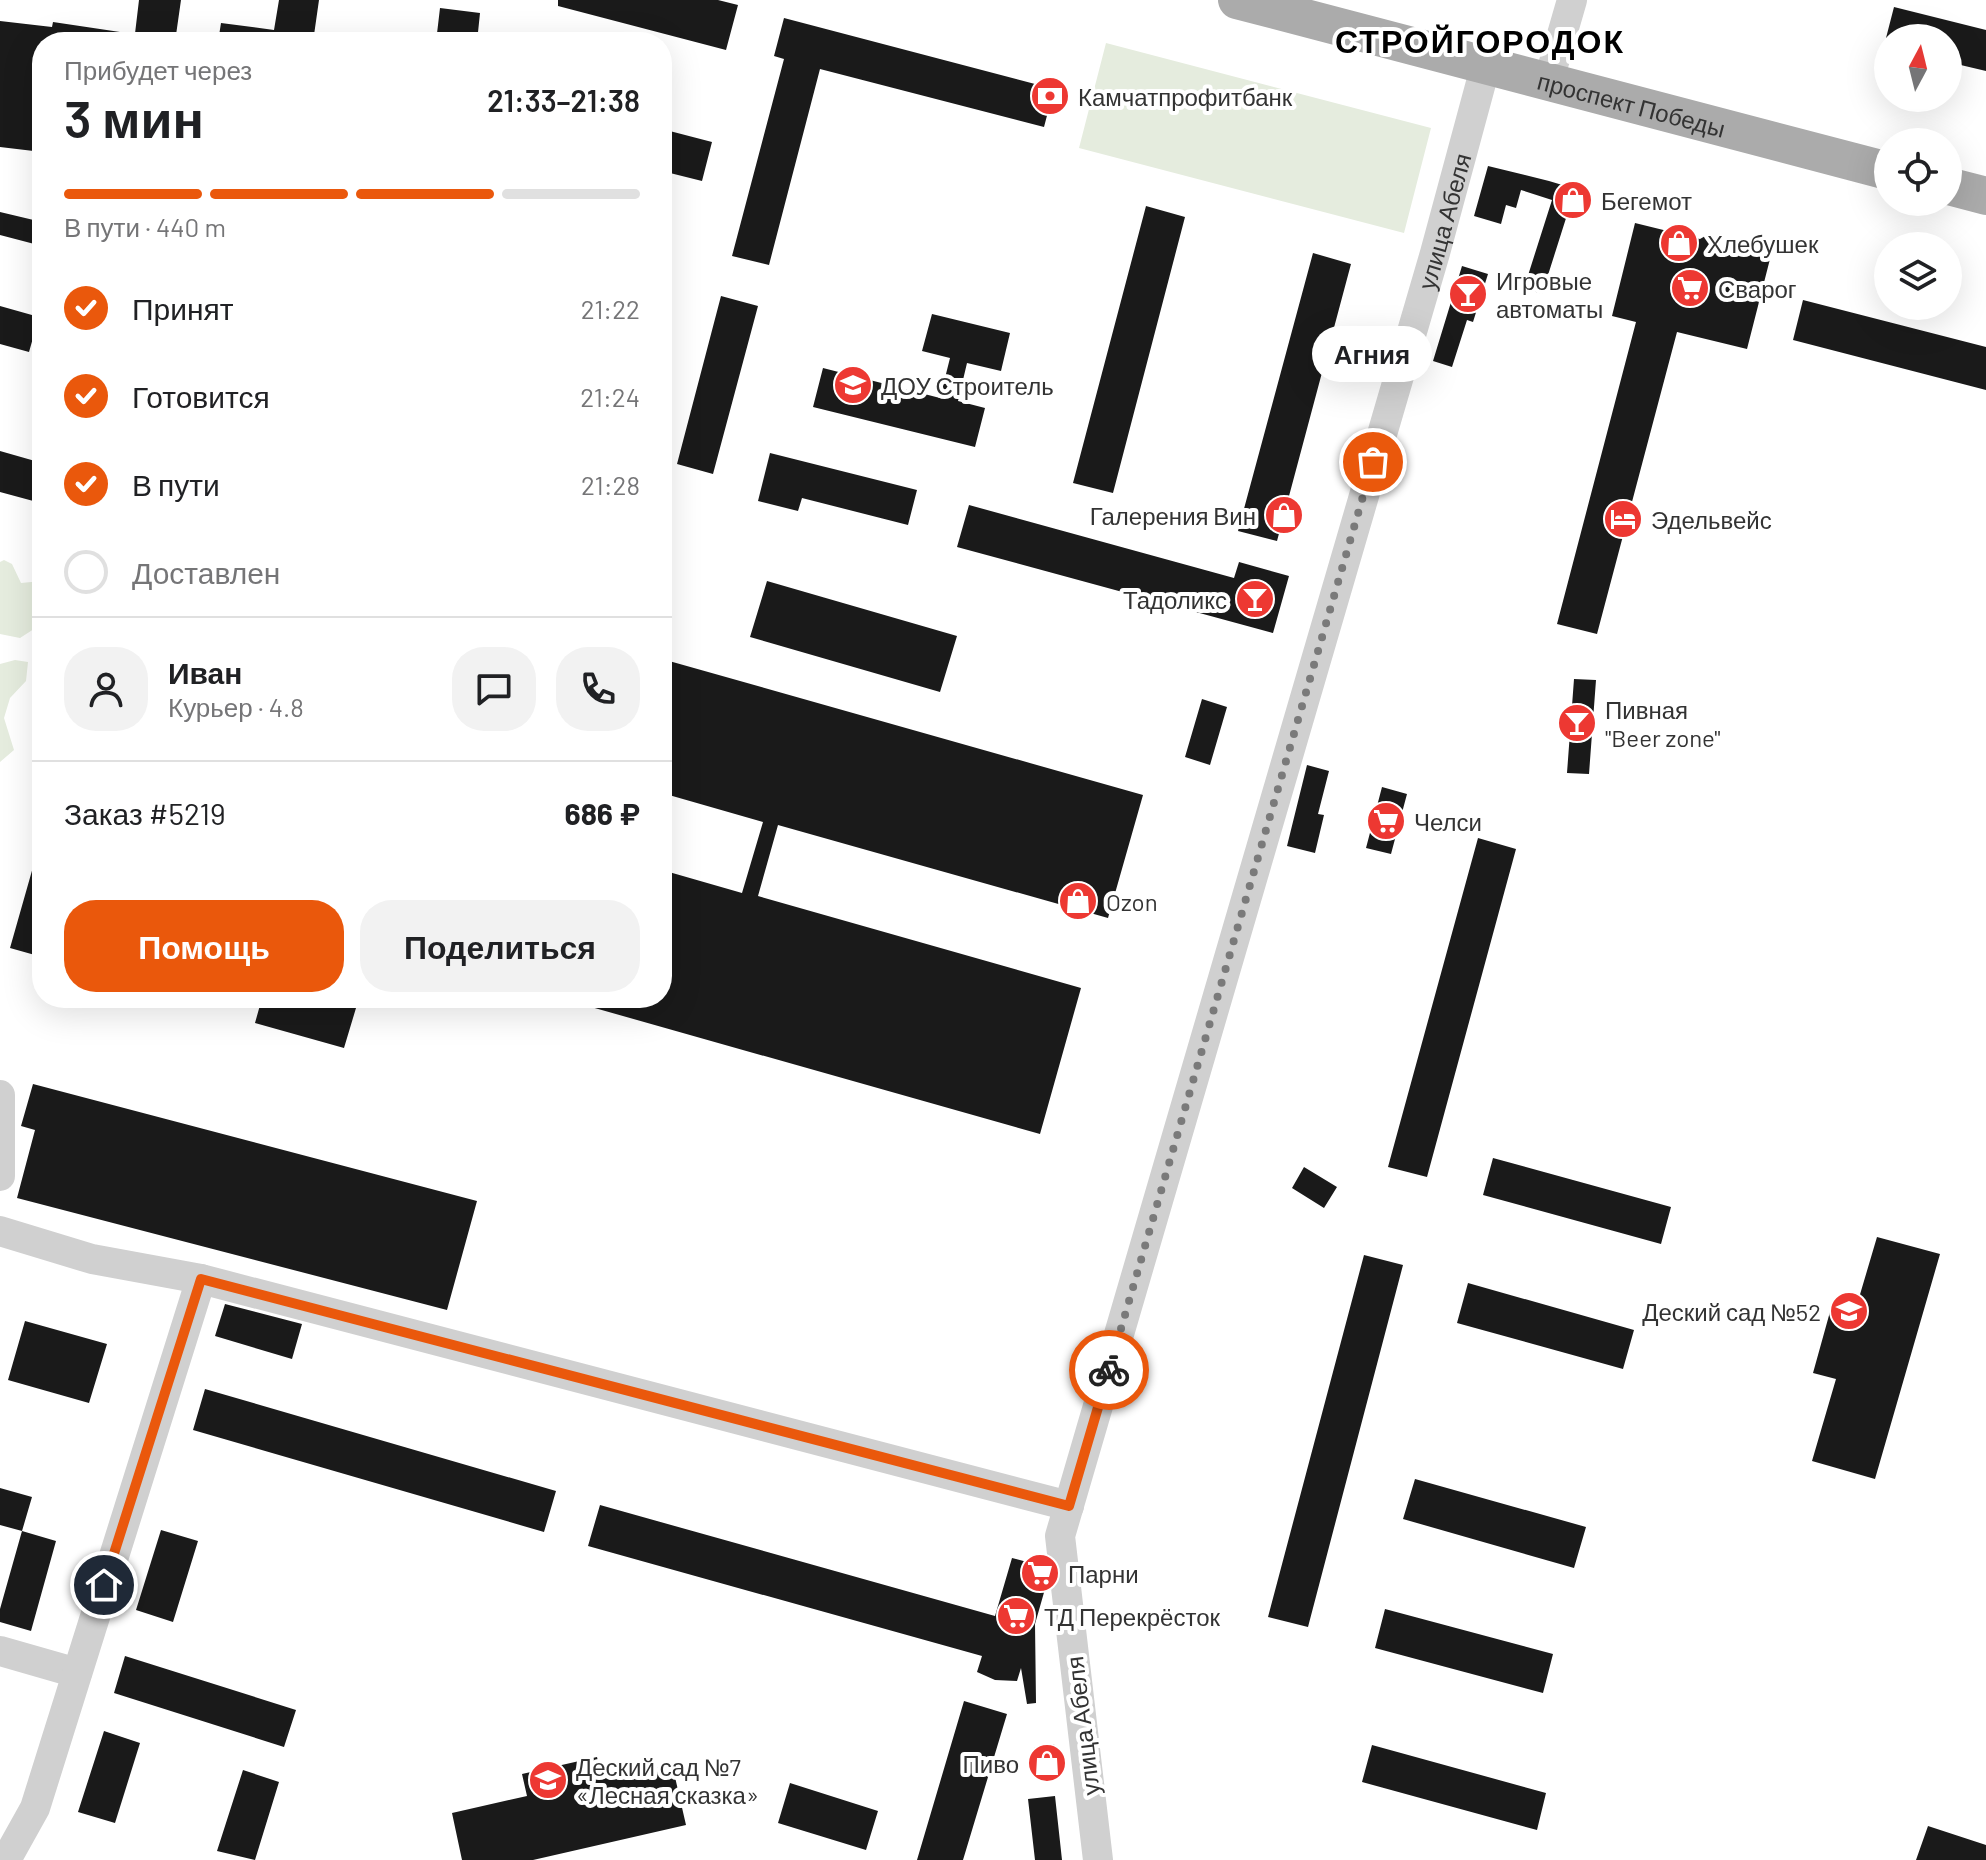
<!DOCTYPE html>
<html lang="ru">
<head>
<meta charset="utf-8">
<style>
	:root { --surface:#fff; --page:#f2f2f2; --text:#202124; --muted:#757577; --line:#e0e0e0; --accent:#ea580c }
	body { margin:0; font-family:Barlow,sans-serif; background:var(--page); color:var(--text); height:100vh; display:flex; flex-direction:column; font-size:30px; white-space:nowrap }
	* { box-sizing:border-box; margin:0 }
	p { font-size:26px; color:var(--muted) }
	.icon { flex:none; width:44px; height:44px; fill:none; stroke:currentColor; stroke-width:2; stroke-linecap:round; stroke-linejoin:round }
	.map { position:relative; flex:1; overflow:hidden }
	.details { position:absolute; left:32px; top:32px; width:640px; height:976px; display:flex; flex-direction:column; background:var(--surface); border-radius:32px; box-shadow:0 8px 32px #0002 }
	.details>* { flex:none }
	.needle { width:52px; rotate:7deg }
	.fabs { position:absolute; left:1874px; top:24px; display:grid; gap:16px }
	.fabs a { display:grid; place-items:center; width:88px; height:88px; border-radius:50%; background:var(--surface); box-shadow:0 8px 32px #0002; font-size:40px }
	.pin { position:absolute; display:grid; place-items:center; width:68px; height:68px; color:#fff; margin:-34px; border:4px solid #fff; border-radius:50%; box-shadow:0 2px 8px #0007 }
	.courier { position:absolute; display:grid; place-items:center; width:80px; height:80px; margin:-40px; border:6px solid #ea580c; border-radius:50%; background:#fff; color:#222; box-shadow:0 2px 10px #0007 }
	.bubble { position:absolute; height:56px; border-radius:28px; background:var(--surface); box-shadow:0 8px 32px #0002; font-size:26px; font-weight:600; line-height:56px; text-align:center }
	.summary em { font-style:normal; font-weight:600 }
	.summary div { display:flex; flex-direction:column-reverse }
	.summary { display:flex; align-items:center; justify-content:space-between; height:136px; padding:0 32px }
	h1 { font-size:52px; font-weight:600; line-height:60px }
	.bar { display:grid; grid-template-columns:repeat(4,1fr); gap:12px 8px; align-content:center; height:96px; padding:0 32px }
	.bar i { height:10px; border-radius:6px; background:var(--line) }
	.bar .active { background:var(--accent) }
	.bar p { grid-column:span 4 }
	.line { display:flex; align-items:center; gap:20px; padding:0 32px; border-top:2px solid var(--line) }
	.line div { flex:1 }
	.round { display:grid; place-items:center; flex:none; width:84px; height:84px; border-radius:32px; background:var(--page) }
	ol { padding:0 32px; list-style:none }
	li { display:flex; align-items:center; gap:24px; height:88px }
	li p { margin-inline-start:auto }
	li .icon { padding:8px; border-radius:50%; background:var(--accent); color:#fff; stroke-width:4 }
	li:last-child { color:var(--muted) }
	li i { width:44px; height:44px; border:4px solid var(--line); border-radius:50% }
	.cta { display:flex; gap:16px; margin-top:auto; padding:16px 32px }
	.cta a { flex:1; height:92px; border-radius:32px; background:var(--accent); color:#fff; font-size:32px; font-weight:600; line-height:92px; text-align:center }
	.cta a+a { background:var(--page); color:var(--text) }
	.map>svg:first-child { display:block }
	.green { fill:#e5ecde }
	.building { fill:#1a1a1a }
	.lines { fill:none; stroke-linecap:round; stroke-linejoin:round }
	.minor { stroke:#d0d0d0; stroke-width:30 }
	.major { stroke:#ababab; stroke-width:38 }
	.done { stroke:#7a7a7a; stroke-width:8; stroke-dasharray:0 14.4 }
	.route { stroke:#ea580c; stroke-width:10 }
	.labels { text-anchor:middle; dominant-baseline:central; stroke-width:8; stroke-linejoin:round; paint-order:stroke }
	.poi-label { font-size:24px; fill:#333; stroke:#fff; text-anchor:start }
	.street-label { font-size:24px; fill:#333; stroke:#fff }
	.district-label { font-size:32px; font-weight:bold; letter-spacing:2px; fill:#000; stroke:#fff }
</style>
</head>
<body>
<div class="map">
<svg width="1986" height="1860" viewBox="0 0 1986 1860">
	<rect width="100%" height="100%" fill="#fff"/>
	<!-- green -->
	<path class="green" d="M1106 43 1431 128 1404 233 1079 148Z
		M4 560 12 564 21 583 42 581V619L37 627 20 638 0 634V562Z
		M15 660 28 662 26 681 10 698 4 718 14 750 0 762V664Z"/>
	<!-- building -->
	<path class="building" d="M139 0H181L175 42H134Z
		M279 0H319L313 42H218L221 23 274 30Z
		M558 0H718L738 5 726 50 558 6Z
		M1894 7 1986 30V71L1948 62V38H1886Z
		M440 8 480 13 477 42H436Z
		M784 18 1054 89 1044 127 820 69 769 265 732 256 784 59 774 56Z
		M0 21 52 27 53 22 120 32V42H42V152L0 147Z
		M662 129 712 142 702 181 662 171Z
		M1488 166 1549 181 1569 187 1567 191 1574 193 1542 294 1524 288 1552 200 1521 190 1516 208 1506 205 1501 224 1474 216Z
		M1146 206 1185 217 1113 493 1073 483Z
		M0 212 42 222V246L0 235Z
		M1635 223 1700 239 1707 235 1714 245 1770 259 1747 349 1677 332 1597 634 1557 624 1636 322 1612 316Z
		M1313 253 1351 264 1277 541 1238 531Z
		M1462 266 1488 274 1473 322 1467 320 1452 367 1433 361Z
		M721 296 758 306 713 474 677 464Z
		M1803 300 1986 347V390L1793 340Z
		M0 306 39 317 29 352 0 344Z
		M932 314 1010 333 1001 371 967 363 958 401 985 408 975 447 813 407 823 368 940 398 950 358 922 351Z
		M0 451 42 463 37 502 0 492Z
		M770 453 917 490 908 525 802 498 798 511 758 501Z
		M969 505 1234 578 1239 562 1289 576 1273 633 957 547Z
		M767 581 957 636 940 692 750 637Z
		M662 659 1143 795 1108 918 778 825 758 896 1081 988 1040 1134 577 1003 578 998H662V870L742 893 763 822 662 793Z
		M1574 679 1596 680 1589 774 1567 773Z
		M1202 699 1227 707 1210 765 1185 757Z
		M1307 765 1329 771 1318 814 1324 815 1315 853 1287 846Z
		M1382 787 1407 794 1391 854 1366 848Z
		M1478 838 1516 849 1427 1177 1388 1167Z
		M37 853 42 854V957L10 948Z
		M262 998H359L344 1048 255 1023Z
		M33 1084 477 1201 447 1310 17 1198 35 1130 21 1126Z
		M1493 1158 1671 1207 1661 1244 1483 1195Z
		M1304 1167 1337 1187 1324 1208 1292 1188Z
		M1877 1237 1940 1254 1875 1479 1812 1461 1836 1379 1813 1373 1833 1301 1856 1308Z
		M1364 1255 1403 1265 1308 1627 1268 1617Z
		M1468 1283 1634 1330 1623 1369 1457 1323Z
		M225 1304 302 1324 292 1359 215 1336Z
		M25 1321 107 1344 89 1403 8 1380Z
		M205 1389 556 1491 544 1532 193 1430Z
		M1415 1479 1586 1527 1574 1568 1403 1519Z
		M0 1488 32 1497 22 1531 0 1525Z
		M600 1505 995 1616 1012 1558 1046 1567 1047 1582 1035 1624 1036 1703 1027 1704 1021 1668 1017 1681 995 1680 977 1672 982 1656 588 1546Z
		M161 1530 198 1541 173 1622 136 1610Z
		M22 1531 56 1541 31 1631 0 1622V1609Z
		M1385 1609 1553 1654 1543 1693 1375 1648Z
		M125 1656 296 1710 284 1747 114 1693Z
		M964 1701 1007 1714 963 1860H917Z
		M104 1731 140 1743 115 1823 78 1812Z
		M1054 1744 1060 1778 1040 1781 1034 1748Z
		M1372 1745 1546 1793 1537 1830 1362 1782Z
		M597 1757 602 1779 672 1764 686 1825 533 1860H462L452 1813 527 1796 522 1774Z
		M243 1770 279 1782 255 1860 217 1851Z
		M790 1783 878 1811 866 1850 778 1823Z
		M1055 1796 1062 1860H1035L1028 1799Z
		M1928 1826 1986 1845V1860H1916Z"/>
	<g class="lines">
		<!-- minor -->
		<g class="minor">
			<path d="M1548 83 1572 0"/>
			<path d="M0 1095V1176"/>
			<path d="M0 1231 92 1259 201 1279 1069 1506"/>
			<path d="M0 1651 77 1673"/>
			<path d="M6 1860 35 1808 201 1279"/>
			<path id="s1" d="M1098 1860 1060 1536 1435 253 1485 68"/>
		</g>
		<!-- major -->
		<g class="major">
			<path id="s2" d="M1237 0 1888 171"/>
			<path d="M1948 186 1986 196"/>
		</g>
	</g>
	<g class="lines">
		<!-- done -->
		<path class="done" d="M1109 1370 1373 462"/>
		<!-- route -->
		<path class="route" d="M104 1585 201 1279 1069 1506 1109 1370"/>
	</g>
	<!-- icons -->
	<defs>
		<symbol id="bank-disc" viewBox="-11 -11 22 22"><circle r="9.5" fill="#ed3832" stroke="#fff"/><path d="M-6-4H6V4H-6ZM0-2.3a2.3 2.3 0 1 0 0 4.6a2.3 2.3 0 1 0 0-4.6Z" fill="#fff"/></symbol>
		<symbol id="shop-disc" viewBox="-11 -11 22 22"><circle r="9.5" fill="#ed3832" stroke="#fff"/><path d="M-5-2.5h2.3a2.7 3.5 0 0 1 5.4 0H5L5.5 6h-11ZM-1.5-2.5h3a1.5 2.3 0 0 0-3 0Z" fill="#fff"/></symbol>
		<symbol id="supermarket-disc" viewBox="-11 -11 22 22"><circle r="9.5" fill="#ed3832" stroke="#fff"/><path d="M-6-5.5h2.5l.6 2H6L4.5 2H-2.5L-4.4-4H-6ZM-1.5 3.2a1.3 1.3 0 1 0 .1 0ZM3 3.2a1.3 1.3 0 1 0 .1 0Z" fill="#fff"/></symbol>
		<symbol id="bar-disc" viewBox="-11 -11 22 22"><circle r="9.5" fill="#ed3832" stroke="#fff"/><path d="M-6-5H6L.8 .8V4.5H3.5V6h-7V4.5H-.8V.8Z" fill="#fff"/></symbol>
		<symbol id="school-disc" viewBox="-11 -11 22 22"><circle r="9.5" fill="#ed3832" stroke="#fff"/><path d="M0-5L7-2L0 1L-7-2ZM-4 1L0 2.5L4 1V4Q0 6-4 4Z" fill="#fff"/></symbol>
		<symbol id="hotel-disc" viewBox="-11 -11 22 22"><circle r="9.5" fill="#ed3832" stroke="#fff"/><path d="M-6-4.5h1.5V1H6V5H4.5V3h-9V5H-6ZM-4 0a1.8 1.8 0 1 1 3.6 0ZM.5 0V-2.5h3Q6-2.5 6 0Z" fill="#fff"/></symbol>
	</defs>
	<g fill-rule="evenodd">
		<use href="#bank-disc" x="1028" y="74" width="44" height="44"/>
		<use href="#shop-disc" x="1551" y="178" width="44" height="44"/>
		<use href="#shop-disc" x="1657" y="221" width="44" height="44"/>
		<use href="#supermarket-disc" x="1668" y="266" width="44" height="44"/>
		<use href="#bar-disc" x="1446" y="272" width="44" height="44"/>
		<use href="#school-disc" x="831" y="363" width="44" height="44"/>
		<use href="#shop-disc" x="1262" y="493" width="44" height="44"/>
		<use href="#hotel-disc" x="1601" y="497" width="44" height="44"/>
		<use href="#bar-disc" x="1233" y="577" width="44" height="44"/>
		<use href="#bar-disc" x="1555" y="701" width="44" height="44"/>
		<use href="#supermarket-disc" x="1364" y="799" width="44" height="44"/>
		<use href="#shop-disc" x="1056" y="879" width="44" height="44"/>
		<use href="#school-disc" x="1827" y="1289" width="44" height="44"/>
		<use href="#supermarket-disc" x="1018" y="1551" width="44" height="44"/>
		<use href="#supermarket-disc" x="994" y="1594" width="44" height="44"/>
		<use href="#shop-disc" x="1025" y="1741" width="44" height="44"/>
		<use href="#school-disc" x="526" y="1758" width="44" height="44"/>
	</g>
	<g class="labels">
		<!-- poi labels -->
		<g class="poi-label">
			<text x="1078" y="96">Камчатпрофитбанк</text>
			<text x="1601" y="200">Бегемот</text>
			<text x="1707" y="243">Хлебушек</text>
			<text x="1496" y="280">Игровые<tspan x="1496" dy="28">автоматы</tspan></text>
			<text x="1718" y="288">Сварог</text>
			<text x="881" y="385">ДОУ Строитель</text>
			<text x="1256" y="515" text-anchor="end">Галерения Вин</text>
			<text x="1651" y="519">Эдельвейс</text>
			<text x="1227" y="599" text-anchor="end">Тадоликс</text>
			<text x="1605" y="709">Пивная<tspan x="1605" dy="28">"Beer zone"</tspan></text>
			<text x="1414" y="821">Челси</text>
			<text x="1106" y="901">Ozon</text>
			<text x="1821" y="1311" text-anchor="end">Деский сад №52</text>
			<text x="1068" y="1573">Парни</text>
			<text x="1044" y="1616">ТД Перекрёсток</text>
			<text x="1019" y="1763" text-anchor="end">Пиво</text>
			<text x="576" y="1766">Деский сад №7<tspan x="576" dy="28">«Лесная сказка»</tspan></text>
		</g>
		<!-- street labels -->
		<g class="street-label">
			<text stroke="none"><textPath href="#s2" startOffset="408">проспект Победы</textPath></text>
			<text stroke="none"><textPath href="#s1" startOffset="1696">улица Абеля</textPath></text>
			<text transform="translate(1082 1726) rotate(-97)">улица Абеля</text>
		</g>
		<!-- district labels -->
		<g class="district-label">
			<text x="1480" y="40">СТРОЙГОРОДОК</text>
		</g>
	</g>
</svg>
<div class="fabs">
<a><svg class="needle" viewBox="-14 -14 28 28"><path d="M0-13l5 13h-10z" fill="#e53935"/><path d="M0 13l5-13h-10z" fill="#757577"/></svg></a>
<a><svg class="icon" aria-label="locate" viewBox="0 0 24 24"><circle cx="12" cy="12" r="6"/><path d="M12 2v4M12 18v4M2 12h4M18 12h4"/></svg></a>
<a><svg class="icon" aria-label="layers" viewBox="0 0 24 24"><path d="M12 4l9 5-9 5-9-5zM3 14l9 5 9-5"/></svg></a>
</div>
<div class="pin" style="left:1373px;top:462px;background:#ea580c"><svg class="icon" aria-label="bag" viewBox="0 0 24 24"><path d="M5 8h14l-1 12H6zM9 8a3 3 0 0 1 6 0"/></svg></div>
<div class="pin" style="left:104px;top:1585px;background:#1f2937"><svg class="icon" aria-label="home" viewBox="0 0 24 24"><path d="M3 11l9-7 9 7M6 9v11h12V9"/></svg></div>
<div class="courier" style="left:1109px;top:1370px"><svg class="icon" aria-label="bike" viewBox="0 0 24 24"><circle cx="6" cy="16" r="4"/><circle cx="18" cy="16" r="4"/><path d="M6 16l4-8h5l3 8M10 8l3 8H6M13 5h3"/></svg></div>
<div class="bubble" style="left:1312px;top:326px;width:120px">Агния</div>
<section class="details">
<div class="summary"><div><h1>3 мин</h1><p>Прибудет через</p></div><em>21:33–21:38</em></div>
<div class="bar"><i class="active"></i><i class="active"></i><i class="active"></i><i></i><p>В пути · 440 m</p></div>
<ol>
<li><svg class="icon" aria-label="check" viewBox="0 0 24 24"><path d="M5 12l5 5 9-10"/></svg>Принят<p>21:22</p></li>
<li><svg class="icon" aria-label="check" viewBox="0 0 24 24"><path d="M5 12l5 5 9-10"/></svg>Готовится<p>21:24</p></li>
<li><svg class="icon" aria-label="check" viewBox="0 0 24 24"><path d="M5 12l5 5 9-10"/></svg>В пути<p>21:28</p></li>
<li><i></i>Доставлен</li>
</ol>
<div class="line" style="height:144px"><a class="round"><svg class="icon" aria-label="person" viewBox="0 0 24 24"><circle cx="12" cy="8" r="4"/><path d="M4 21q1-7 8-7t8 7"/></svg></a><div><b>Иван</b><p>Курьер · 4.8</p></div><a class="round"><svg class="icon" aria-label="chat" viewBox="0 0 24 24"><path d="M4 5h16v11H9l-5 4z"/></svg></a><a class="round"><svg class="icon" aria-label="phone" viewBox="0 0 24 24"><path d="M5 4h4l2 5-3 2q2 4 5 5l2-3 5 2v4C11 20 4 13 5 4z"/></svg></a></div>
<div class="line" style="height:104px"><div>Заказ #5219</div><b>686 ₽</b></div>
<div class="cta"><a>Помощь</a><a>Поделиться</a></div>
</section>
</div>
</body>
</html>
